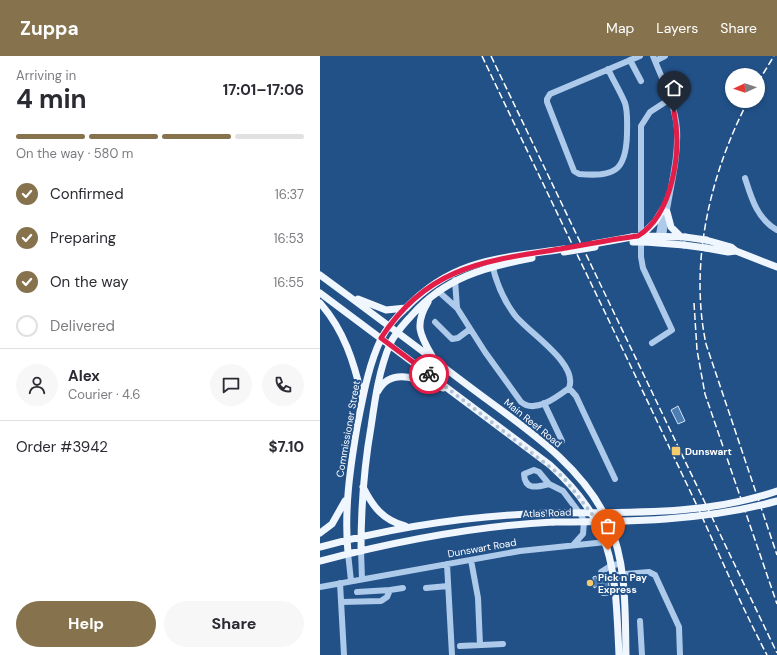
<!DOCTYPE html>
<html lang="en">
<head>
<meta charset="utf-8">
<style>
	:root { --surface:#fff; --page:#f7f7f7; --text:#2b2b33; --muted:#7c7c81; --line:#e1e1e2; --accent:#86734e }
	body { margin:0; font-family:"DM Sans",sans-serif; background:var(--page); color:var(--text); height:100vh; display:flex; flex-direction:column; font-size:15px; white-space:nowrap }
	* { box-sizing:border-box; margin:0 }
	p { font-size:13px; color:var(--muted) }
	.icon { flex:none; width:22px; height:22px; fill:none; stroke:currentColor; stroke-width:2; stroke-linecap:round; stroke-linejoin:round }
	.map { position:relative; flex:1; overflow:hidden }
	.side { display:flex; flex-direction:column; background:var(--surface); width:320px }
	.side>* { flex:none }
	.needle { width:26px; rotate:267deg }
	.fabs { position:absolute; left:405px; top:12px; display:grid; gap:8px }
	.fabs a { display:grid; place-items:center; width:40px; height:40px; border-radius:50%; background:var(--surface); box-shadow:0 2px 6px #0003; font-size:20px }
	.pin { position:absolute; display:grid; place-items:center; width:34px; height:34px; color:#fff; margin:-41px -17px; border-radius:50% 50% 50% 0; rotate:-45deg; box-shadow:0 0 4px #0007 }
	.pin .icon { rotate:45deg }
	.courier { position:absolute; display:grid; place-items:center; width:40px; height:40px; margin:-20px; border:3px solid #e11d48; border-radius:50%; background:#fff; color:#222; box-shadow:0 1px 5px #0007 }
	.summary em { font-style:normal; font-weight:700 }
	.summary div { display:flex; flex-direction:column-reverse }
	.summary { display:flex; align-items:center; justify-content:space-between; height:68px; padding:0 16px }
	h1 { font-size:26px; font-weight:700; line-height:30px }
	.bar { display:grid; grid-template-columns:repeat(4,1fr); gap:6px 4px; align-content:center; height:48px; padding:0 16px }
	.bar i { height:5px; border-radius:3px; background:var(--line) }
	.bar .selected { background:var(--accent) }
	.bar p { grid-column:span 4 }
	.line { display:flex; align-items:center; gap:10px; padding:0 16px; border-top:1px solid var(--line) }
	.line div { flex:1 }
	.round { display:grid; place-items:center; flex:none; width:42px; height:42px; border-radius:21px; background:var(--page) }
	ol { padding:0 16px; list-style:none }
	li { display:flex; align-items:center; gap:12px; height:44px }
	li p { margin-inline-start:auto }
	li .icon { padding:4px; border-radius:50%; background:var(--accent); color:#fff; stroke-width:4 }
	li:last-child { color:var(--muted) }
	li i { width:22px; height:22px; border:2px solid var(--line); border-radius:50% }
	.action { display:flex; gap:8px; margin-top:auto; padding:8px 16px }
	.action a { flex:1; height:46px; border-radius:24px; background:var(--accent); color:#fff; font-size:16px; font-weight:700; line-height:46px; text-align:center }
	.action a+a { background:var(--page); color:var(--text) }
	header { display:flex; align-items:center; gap:24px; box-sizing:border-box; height:56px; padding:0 20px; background:var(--accent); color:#fff }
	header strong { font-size:19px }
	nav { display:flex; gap:22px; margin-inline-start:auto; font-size:14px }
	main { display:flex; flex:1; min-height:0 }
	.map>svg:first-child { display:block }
	.building { fill:#4e7db2; stroke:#d1e3f7 }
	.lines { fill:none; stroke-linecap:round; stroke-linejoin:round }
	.minor-tunnel { stroke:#436b9a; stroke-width:6; stroke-dasharray:6 3; stroke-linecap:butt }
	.minor { stroke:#adcaea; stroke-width:6 }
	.major { stroke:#f0f6fe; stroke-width:7 }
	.rail { stroke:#fff; stroke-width:1.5; stroke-dasharray:7 3; stroke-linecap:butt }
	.major-bridge { stroke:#f0f6fe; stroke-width:7 }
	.done { stroke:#b2c2d5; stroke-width:4; stroke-dasharray:0 7.2 }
	.route { stroke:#e11d48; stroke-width:5 }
	.poi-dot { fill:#f6cb6e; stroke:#225188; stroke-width:1.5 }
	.labels { text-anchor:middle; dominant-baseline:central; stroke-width:4; stroke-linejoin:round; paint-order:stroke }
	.street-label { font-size:10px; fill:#fff; stroke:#225188 }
	.poi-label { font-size:10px; font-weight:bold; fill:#fff; stroke:#225188; text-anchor:start }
</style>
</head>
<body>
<header>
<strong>Zuppa</strong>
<nav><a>Map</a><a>Layers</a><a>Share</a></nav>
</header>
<main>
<section class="side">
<div class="summary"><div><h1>4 min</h1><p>Arriving in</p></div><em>17:01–17:06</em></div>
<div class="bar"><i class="selected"></i><i class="selected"></i><i class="selected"></i><i></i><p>On the way · 580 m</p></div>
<ol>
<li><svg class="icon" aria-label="check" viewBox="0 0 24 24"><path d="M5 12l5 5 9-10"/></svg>Confirmed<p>16:37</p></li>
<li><svg class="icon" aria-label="check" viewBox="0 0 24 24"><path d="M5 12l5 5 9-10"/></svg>Preparing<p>16:53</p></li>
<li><svg class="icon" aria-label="check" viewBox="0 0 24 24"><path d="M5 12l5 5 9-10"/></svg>On the way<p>16:55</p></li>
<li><i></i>Delivered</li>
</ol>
<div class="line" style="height:72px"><a class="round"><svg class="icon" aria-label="person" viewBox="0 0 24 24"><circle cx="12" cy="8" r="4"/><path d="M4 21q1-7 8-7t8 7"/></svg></a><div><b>Alex</b><p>Courier · 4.6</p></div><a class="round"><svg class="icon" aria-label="chat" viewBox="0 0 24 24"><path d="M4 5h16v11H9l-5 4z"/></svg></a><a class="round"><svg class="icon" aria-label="phone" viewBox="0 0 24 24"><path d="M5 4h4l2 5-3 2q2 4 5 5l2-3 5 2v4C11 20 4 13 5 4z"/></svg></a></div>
<div class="line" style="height:52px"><div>Order #3942</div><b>$7.10</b></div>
<div class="action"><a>Help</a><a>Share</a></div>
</section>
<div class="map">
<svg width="457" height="599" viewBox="0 0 457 599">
	<rect width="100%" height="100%" fill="#225188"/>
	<!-- building -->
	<path class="building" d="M358 350 365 365 358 368 351 354Z
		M276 520 277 523 281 524 285 520H288L289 531H286L281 528 274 532 273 521Z"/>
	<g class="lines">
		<!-- minor-tunnel -->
		<path class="minor-tunnel" d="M280 520 281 532"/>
		<!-- minor -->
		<path class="minor" d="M333 0C342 23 355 48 357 73 359 110 345 148 343 185
			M310 4 321 25
			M335 5 345 0
			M288 13C293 24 300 35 305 47 308 56 307 68 307 78 306 115 295 121 259 118L254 115 227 46V43L230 38 320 0
			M425 122C431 141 437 163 457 174
			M338 184 343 156
			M135 224 137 252
			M118 235 137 252 165 296 201 346C215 358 237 341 249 332 259 307 207 276 194 258 183 243 176 226 172 208
			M115 266 132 283 138 282 150 273
			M332 287 352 274 323 212 321 201V70L330 56 350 43
			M249 332 256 340 295 423
			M224 347 242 385
			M229 428C217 431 205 435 204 418L214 414 219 416 229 428 243 435 261 459 264 465 263 478 254 488
			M41 494 42 523
			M28 497 31 525
			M151 504 158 542 160 589
			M127 508 132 599
			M294 519 329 516 335 519 359 571 360 599
			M280 520 281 516 292 509 300 508
			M20 527 24 599
			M0 531 200 495 286 486
			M106 532 128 530
			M281 532 283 537 296 536
			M70 534 83 532
			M21 546 61 545 67 541 70 534 37 536
			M320 565 322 599
			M140 590 183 588"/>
		<!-- major -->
		<path class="major" d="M347 156 351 171 361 181
			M327 174 335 166 343 153
			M325 180 365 181
			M386 184 411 191 416 195 457 211
			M325 186 364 189
			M273 188 312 181
			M386 192 408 196 416 195
			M0 219C49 255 97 291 146 328 197 367 262 406 289 468 307 508 305 556 306 599
			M0 237 230 409C296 469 295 515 299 599
			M38 243 66 254 86 252
			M108 246C94 269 100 279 112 300
			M0 247C24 274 34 306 42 341
			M58 335C72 309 101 325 123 332
			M43 431C53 451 63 464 85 470
			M0 477 12 468 25 445
			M0 491C78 470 152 459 233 457
			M41 494C41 453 44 411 51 371 55 343 59 314 70 288 75 277 84 268 92 259 125 222 164 211 212 202
			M28 497C24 454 30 413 37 371 43 341 48 310 61 283 67 271 76 261 86 252 133 203 180 202 244 193
			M0 505C77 485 154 470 233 466"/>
		<!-- rail -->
		<path class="rail" d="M162 0C228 139 296 278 362 418 391 478 416 540 447 599
			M171 0 457 597
			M438 26 454 0
			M428 45C390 118 369 207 386 288L457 499
			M374 247 377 294 385 338 457 548"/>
		<!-- major-bridge -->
		<path class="major-bridge" d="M312 181 325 180
			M365 181 386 184
			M313 186H325
			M364 189 386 192
			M244 196 275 191
			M233 457C307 456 385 460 457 435
			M233 466C309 466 384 465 457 445"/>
	</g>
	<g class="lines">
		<!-- done -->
		<path class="done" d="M109 318 243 421 275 462 288 494"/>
		<!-- route -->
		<path class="route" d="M109 318 61 282C107 211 163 205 240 193 266 189 292 183 318 180 353 158 362 95 354 56"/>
	</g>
	<!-- markers -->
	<g class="poi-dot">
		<rect x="351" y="390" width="10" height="10" rx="2"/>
		<circle cx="270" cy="527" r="4"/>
	</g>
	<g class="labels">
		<!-- street labels -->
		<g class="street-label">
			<text transform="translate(213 367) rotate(39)">Main Reef Road</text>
			<text transform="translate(28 373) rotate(-80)">Commissioner Street</text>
			<text transform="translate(227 457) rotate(-2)">Atlas Road</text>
			<text transform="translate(162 492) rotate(-10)">Dunswart Road</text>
		</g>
		<!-- poi labels -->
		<g class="poi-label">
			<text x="365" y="395">Dunswart</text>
			<text x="278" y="521">Pick n Pay<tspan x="278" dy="12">Express</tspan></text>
		</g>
	</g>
</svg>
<div class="fabs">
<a><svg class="needle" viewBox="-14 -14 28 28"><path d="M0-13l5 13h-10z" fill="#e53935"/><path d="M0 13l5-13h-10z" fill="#7c7c81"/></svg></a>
</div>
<div class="pin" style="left:288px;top:494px;background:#ea580c"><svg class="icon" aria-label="bag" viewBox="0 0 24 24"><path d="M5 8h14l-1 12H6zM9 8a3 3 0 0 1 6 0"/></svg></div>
<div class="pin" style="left:354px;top:56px;background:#1f2937"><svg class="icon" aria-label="home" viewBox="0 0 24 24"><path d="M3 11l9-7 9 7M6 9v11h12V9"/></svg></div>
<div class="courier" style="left:109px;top:318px"><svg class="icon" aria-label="bike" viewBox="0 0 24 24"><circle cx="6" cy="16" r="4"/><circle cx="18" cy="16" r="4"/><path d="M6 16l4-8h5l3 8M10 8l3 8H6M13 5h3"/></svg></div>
</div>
</main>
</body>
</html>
